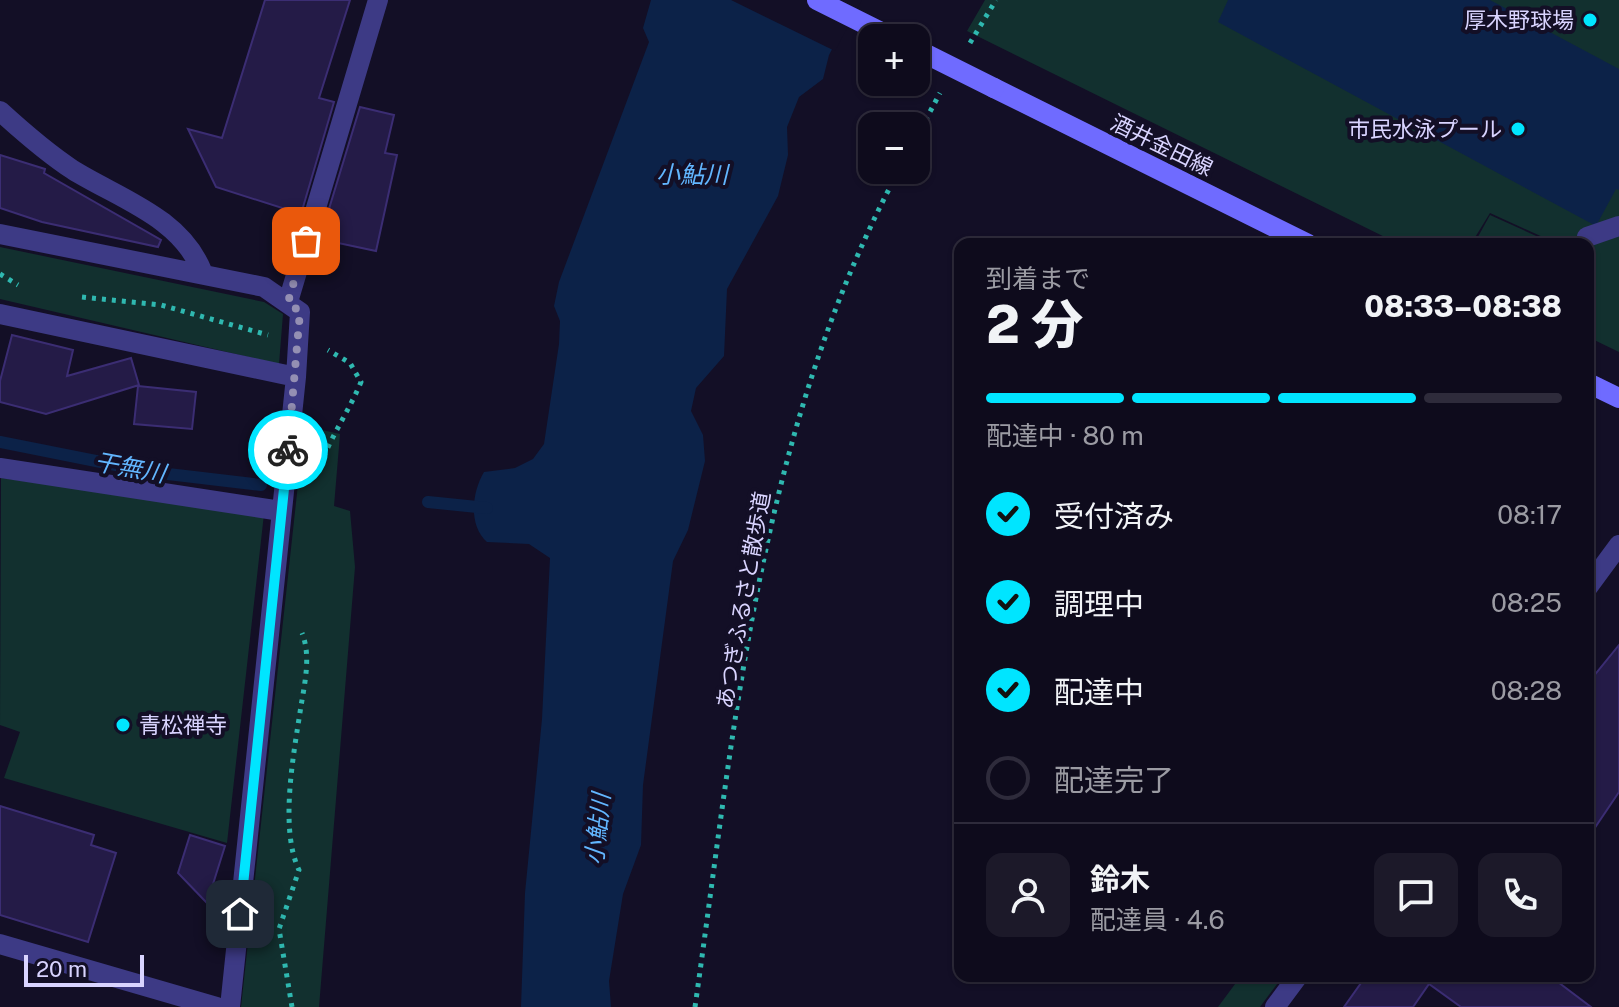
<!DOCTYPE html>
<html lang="ja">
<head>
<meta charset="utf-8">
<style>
	:root { --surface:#0e0b1c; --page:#1c1929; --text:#f1f3f6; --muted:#9b9ba3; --line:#2e2b3b; --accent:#00e5ff }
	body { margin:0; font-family:"Public Sans","Noto Sans JP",sans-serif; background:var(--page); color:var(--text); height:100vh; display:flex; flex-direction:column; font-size:30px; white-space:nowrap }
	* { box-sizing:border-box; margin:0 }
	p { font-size:26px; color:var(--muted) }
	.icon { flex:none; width:44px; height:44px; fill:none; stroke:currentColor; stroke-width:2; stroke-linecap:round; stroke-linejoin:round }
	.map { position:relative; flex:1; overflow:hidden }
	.drawer { position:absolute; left:954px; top:238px; width:640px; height:744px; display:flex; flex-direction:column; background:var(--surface); border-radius:16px; box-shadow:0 2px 6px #0004,0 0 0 2px var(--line) }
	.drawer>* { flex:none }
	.fabs { position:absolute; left:858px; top:24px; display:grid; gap:16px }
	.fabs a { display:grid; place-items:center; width:72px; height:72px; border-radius:16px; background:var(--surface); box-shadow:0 2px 6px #0004,0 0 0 2px var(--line); font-size:40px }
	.scale { position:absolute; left:24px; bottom:20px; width:120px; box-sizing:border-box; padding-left:8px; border:4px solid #d9d4ff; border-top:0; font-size:22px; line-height:28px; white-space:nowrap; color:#d9d4ff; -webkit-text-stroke:6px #130f26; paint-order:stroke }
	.pin { position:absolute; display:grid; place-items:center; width:68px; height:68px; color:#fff; margin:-34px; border-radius:16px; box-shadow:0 4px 12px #0006 }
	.courier { position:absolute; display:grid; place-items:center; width:80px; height:80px; margin:-40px; border:6px solid #00e5ff; border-radius:50%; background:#fff; color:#222; box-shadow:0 2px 10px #0007 }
	.headline em { font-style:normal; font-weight:800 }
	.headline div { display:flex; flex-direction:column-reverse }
	.headline { display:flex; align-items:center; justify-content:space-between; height:136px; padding:0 32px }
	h1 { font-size:52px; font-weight:800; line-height:60px }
	.bar { display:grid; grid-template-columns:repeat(4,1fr); gap:12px 8px; align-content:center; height:96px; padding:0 32px }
	.bar i { height:10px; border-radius:6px; background:var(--line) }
	.bar .on { background:var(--accent) }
	.bar p { grid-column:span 4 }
	.line { display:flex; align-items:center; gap:20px; padding:0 32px; border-top:2px solid var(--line) }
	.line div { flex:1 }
	.round { display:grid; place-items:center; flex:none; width:84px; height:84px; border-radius:16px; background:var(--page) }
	ol { padding:0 32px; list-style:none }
	li { display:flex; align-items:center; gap:24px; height:88px }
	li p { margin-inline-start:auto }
	li .icon { padding:8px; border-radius:50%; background:var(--accent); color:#111; stroke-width:4 }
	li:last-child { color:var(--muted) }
	li i { width:44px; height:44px; border:4px solid var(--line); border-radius:50% }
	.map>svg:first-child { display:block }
	.green { fill:#12302f }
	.water { fill:#0c2248 }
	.pier { fill:#130f26 }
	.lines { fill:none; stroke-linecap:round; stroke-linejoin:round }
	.stream { stroke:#0c2248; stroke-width:12 }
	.building { fill:#241b47; stroke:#3b2d73; stroke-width:2 }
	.path { stroke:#2fb8b0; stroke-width:5; stroke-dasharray:4 6; stroke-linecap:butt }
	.service { stroke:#3d3a85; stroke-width:20 }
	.minor { stroke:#3d3a85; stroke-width:20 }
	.secondary { stroke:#6f6bff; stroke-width:20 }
	.secondary-bridge { stroke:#6f6bff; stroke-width:20 }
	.done { stroke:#948fb3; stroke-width:8; stroke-dasharray:0 14.4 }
	.route { stroke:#00e5ff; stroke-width:10 }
	.poi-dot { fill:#00e5ff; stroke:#130f26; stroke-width:3 }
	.labels { text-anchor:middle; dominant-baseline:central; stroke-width:8; stroke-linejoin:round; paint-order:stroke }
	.poi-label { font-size:22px; fill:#d9d4ff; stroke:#130f26; text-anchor:end }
	.street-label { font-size:22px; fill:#d9d4ff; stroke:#130f26 }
	.water-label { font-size:24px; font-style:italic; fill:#62b6ff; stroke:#130f26 }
</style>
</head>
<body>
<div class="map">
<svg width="1619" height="1007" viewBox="0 0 1619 1007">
	<rect width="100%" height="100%" fill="#130f26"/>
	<!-- green -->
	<path class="green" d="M985 0H1619V221L1582 233 1573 244H1558L1490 213 1471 244H1399L967 31Z
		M1490 215 1554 244H1474Z
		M1619 233V352L1588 337V244Z
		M0 247 264 302 283 314 279 364 0 299Z
		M313 428 340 434 334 506 350 511 355 567 319 1007H241L300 466Z
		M1 478 264 514 227 843 4 778 20 732 0 725Z
		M1241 976H1283L1260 1007H1218Z"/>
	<!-- water -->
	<path class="water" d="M651 0H858L829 55 823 79 799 97 787 127 788 155 778 196 727 289 724 356 696 388 691 411 703 435 705 461 688 530 673 561 643 785 641 845 623 894 609 981 611 1007H521L525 893 542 719 550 558 529 544 487 542C468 525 472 492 484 472L515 468 533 459 544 444 559 344 560 321 554 306 559 282 649 42 643 28Z
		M1228 0H1490L1619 69V190L1616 189 1596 226 1218 22Z"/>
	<!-- pier -->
	<path class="pier" d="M731 0H862L835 51Z"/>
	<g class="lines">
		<!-- stream -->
		<path class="stream" d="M0 442 151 472 261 485
			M428 502 487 508"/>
	</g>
	<!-- building -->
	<path class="building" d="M265 0H350L319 98 334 102 301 214 216 187 188 129 222 138Z
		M360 107 394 115 385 153 397 155 376 251 324 240 325 222Z
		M0 155 45 169 44 173 161 240 158 247 42 222 0 208Z
		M12 335 73 350 67 376 131 358 139 385 46 414 0 402V381Z
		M138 386 196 392 192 429 134 424Z
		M1619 645V792L1588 838V683Z
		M0 806 94 835 91 845 116 853 88 942 0 915Z
		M190 835 225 846 207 903 178 873Z
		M1366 976H1550L1591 1007H1461L1429 984 1413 1007H1344Z"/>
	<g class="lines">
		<!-- path -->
		<path class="path" d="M970 43 996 0
			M916 138 940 93
			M0 274 18 285
			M82 297 161 305 268 335
			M320 466C331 436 349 411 361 382L350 363 328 350
			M292 1007 279 929 299 870C279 828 294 752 301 706 305 682 311 655 302 633
			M695 1007C736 719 759 431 899 170"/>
		<!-- service -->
		<path class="service" d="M1587 237 1619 226
			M288 302 378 0"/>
		<!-- minor -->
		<path class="minor" d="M0 111C23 132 47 153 73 170 120 199 180 217 202 271
			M0 234 264 287 300 312 296 377
			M0 314 296 377 230 1007
			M0 468 281 511
			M1588 587 1619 545
			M0 944 217 1007
			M1275 1007 1298 976"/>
		<!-- secondary -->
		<path class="secondary" d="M817 0 893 38
			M994 88 1308 244
			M1588 383 1619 398"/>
		<!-- secondary-bridge -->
		<path class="secondary-bridge" d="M916 49 994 88"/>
	</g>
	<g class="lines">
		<!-- done -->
		<path class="done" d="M288 450 300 312 288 302 306 241"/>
		<!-- route -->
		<path class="route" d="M240 914 288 450"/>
	</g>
	<!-- markers -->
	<g class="poi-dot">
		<circle cx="1590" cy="20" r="8"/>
		<circle cx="1518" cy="129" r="8"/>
		<circle cx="123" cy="725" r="8"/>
	</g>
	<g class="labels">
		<!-- poi labels -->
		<g class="poi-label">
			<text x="1574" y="20">厚木野球場</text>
			<text x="1502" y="129">市民水泳プール</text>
			<text x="139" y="725" text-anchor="start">青松禅寺</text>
		</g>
		<!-- street labels -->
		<g class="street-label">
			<text transform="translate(1162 145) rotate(26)">酒井金田線</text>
			<text transform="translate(743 600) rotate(-80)">あつぎふるさと散歩道</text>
		</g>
		<!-- water labels -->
		<g class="water-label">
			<text x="692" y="174">小鮎川</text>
			<text transform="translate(130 467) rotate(10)">干無川</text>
			<text transform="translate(597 829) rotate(-84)">小鮎川</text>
		</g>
	</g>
</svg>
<div class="fabs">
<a>+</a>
<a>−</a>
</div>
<div class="scale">20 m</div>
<div class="pin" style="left:306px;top:241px;background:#ea580c"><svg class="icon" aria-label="bag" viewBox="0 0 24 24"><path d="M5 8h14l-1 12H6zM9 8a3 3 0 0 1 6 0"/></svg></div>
<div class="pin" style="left:240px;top:914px;background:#1f2937"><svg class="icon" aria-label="home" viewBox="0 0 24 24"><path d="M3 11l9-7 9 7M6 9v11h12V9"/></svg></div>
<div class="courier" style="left:288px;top:450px"><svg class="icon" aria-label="bike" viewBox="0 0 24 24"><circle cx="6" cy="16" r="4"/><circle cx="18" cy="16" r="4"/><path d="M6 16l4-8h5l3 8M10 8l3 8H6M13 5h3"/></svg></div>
<section class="drawer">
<div class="headline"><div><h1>2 分</h1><p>到着まで</p></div><em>08:33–08:38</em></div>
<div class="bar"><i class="on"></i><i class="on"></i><i class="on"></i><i></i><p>配達中 · 80 m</p></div>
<ol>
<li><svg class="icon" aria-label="check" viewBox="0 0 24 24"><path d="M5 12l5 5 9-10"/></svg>受付済み<p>08:17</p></li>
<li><svg class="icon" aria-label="check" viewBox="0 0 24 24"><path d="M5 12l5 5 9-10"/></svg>調理中<p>08:25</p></li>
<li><svg class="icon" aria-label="check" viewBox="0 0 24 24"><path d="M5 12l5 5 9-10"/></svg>配達中<p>08:28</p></li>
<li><i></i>配達完了</li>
</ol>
<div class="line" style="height:144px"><a class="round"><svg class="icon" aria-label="person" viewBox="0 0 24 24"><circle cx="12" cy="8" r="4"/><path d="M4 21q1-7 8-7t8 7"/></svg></a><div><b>鈴木</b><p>配達員 · 4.6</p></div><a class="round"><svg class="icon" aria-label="chat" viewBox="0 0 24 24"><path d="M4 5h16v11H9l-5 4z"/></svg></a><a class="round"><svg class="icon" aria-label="phone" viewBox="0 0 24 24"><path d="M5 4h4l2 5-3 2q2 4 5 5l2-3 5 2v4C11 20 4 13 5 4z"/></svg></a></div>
</section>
</div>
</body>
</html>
